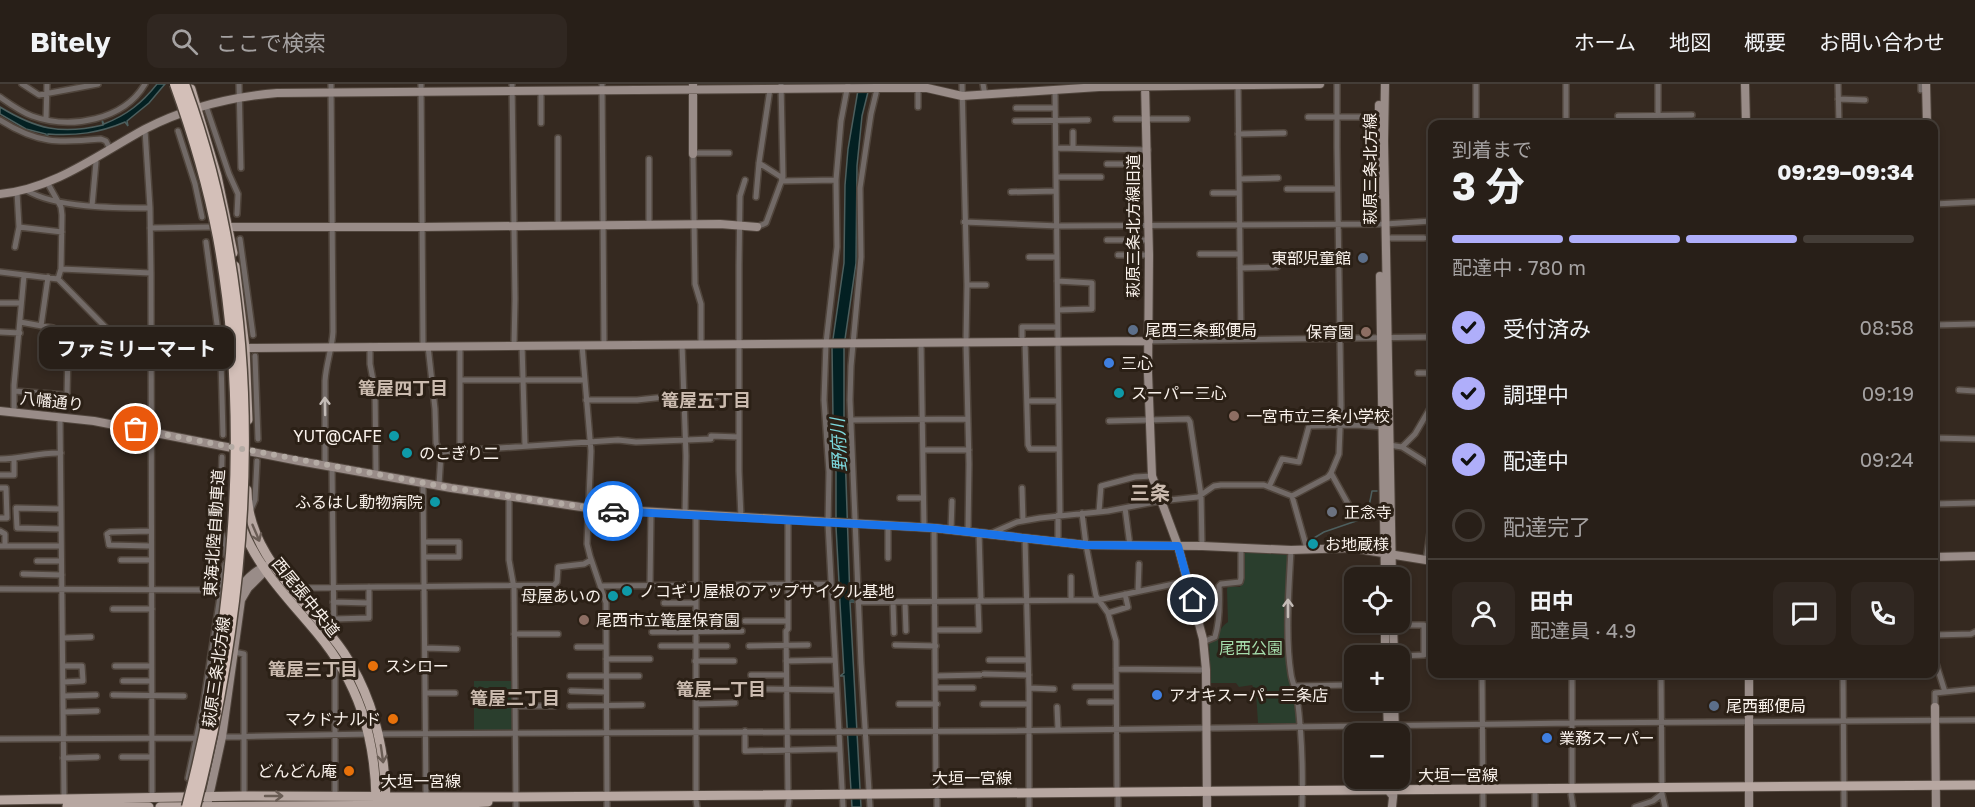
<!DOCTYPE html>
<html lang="ja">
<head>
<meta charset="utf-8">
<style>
	:root { --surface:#281f18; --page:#302721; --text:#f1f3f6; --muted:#a5a2a2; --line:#443d37; --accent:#afaefa }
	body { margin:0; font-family:"Golos Text","Noto Sans JP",sans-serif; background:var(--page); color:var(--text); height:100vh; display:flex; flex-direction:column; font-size:22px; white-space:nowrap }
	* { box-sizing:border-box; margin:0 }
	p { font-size:20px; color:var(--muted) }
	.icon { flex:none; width:33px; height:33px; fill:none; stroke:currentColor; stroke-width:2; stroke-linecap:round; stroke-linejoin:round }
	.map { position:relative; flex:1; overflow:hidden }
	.side { position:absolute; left:1428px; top:36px; width:510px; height:558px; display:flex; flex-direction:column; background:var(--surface); border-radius:12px; box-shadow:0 3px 9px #0003,0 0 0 2px var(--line) }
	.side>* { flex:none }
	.buttons { position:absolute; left:1344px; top:483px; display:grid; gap:12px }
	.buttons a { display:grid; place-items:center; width:66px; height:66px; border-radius:12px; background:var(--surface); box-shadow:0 3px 9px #0003,0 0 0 2px var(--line); font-size:30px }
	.pin { position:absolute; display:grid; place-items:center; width:51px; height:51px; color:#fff; margin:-26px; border:3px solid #fff; border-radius:50%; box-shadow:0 2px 6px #0007 }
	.courier { position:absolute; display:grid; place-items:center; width:60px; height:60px; margin:-30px; border:4px solid #1a73e8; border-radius:50%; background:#fff; color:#222; box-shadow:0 2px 8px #0007 }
	.bubble { position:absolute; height:42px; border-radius:12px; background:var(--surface); box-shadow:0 3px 9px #0003,0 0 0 2px var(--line); font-size:20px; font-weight:700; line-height:42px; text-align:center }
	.summary em { font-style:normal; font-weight:700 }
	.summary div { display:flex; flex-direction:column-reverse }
	.summary { display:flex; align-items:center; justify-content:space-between; height:102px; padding:0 24px }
	h1 { font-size:39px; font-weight:700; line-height:45px }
	.bar { display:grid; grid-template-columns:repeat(4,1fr); gap:9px 6px; align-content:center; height:72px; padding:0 24px }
	.bar i { height:8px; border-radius:4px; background:var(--line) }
	.bar .current { background:var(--accent) }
	.bar p { grid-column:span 4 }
	.line { display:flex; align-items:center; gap:15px; padding:0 24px; border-top:2px solid var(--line) }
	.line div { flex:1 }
	.round { display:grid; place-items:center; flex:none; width:63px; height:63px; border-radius:12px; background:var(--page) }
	ol { padding:0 24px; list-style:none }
	li { display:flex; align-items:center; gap:18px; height:66px }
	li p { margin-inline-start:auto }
	li .icon { padding:6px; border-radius:50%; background:var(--accent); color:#111; stroke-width:4 }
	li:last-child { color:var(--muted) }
	li i { width:33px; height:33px; border:3px solid var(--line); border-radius:50% }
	header { display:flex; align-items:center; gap:36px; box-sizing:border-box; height:84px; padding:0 30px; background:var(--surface); border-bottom:2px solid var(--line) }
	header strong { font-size:28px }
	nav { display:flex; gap:33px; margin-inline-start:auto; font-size:21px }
	.search { width:420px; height:54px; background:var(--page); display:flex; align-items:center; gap:15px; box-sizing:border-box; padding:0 21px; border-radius:12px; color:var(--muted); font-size:22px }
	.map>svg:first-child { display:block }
	.green { fill:#2a3e2d }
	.water { fill:#032022; stroke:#4d5f5e; stroke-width:1.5 }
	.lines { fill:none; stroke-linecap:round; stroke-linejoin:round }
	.stream { stroke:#4d5f5e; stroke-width:1.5 }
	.street-casing { stroke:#50453c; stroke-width:8 }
	.secondary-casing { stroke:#50453c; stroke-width:10 }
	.primary-casing { stroke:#50453c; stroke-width:11 }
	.street { stroke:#726a67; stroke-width:5 }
	.secondary { stroke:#998c88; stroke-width:8 }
	.primary { stroke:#b7a7a1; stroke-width:9 }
	.highway-bridge-casing { stroke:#50453c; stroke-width:13; stroke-linecap:butt }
	.highway-bridge { stroke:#d3bfb8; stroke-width:10 }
	.oneway { stroke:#c3bbb6 }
	.oneway2 { stroke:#6a5d55 }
	.done { stroke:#b4aba4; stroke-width:6; stroke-dasharray:0 10.8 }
	.route { stroke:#1a73e8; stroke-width:8 }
	.service-dot { fill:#5c6f8a; stroke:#2b2016; stroke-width:2 }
	.education-dot { fill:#8d6e63; stroke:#2b2016; stroke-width:2 }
	.shop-dot { fill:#3f7fe0; stroke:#2b2016; stroke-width:2 }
	.culture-dot { fill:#0f9aa8; stroke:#2b2016; stroke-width:2 }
	.worship-dot { fill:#6b7280; stroke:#2b2016; stroke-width:2 }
	.food-dot { fill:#e8710a; stroke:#2b2016; stroke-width:2 }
	.labels { text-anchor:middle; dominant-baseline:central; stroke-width:6; stroke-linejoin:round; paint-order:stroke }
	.street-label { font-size:16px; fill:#f9f1eb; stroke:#2b2016 }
	.poi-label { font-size:16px; fill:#f9f1eb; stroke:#2b2016; text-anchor:start }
	.park-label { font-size:16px; fill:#a4dcab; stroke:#2b2016 }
	.neighbourhood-label { font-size:18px; font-weight:bold; fill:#cbbbaf; stroke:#2b2016 }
	.water-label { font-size:18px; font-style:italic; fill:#7cd7dc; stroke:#2b2016 }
	.quarter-label { font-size:20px; font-weight:bold; fill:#cbbbaf; stroke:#2b2016 }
</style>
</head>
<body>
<header>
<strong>Bitely</strong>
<div class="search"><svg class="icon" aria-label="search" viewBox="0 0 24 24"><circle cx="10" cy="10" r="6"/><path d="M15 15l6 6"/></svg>ここで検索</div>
<nav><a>ホーム</a><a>地図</a><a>概要</a><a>お問い合わせ</a></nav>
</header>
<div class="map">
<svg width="1975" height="723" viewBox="0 0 1975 723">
	<rect width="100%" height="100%" fill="#352920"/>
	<!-- green -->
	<path class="green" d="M1243 468 1288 471 1285 512 1291 597 1297 640 1258 639 1256 608 1252 601 1239 603 1236 599H1211L1209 559C1219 554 1219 543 1228 538L1227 505 1228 502 1240 503 1244 493Z
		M474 597H512V647H474Z"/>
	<!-- water -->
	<path class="water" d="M157 0H165L149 19 127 37 128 42 125 38C99 49 76 52 48 50L47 56 46 50 26 45 0 30V23C36 45 61 51 103 41L102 36 104 40C127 31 142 19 157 0Z
		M859 0H870L862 32 857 82 856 179 844 262V334H847L844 336 850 516H855V518H850L861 723H852L844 592H840L844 589 839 502H836V499L839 498 836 443V386L833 335 832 262 844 179 845 101 848 65Z"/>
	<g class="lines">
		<!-- stream -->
		<path class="stream" d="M1309 457 1324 448 1359 436 1369 422 1372 407H1377
			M344 653H360"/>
		<defs>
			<path id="street" d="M22 0 39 11 98 0
				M239 0 241 84
				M421 0 423 262
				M512 0 515 215 514 261
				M602 0 604 261
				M962 0 967 201 966 258 969 380 968 447
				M983 0 985 11
				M1238 0 1241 255
				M1476 0V40
				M1566 0V40
				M1658 0V40
				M1838 0 1839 40
				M1921 0V6
				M541 6V39
				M1055 6 1060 431
				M0 13C10 20 21 28 32 32 71 46 124 36 145 0
				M1838 15 1865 16
				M918 23V4
				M1016 24H1055
				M207 25 229 90 238 110 237 130
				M1618 32 1692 31
				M1308 33H1379
				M1116 35H1187
				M0 36C38 60 58 59 101 55L106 57 110 65
				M46 36 47 0
				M1015 37 1088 36
				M145 46 150 124 151 189 152 714
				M178 47 195 100 202 133
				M1073 48V64
				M1238 50 1284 49
				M1056 64 1148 66
				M693 69H729
				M693 70 695 200 701 220V260
				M649 75V141
				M759 79 781 93 782 97 836 96
				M1107 80H1147
				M1056 93H1101
				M1239 95 1278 94
				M47 98 61 123 62 131 61 185 58 195
				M1287 105H1337
				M26 106C55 124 115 124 150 124
				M1011 108 1056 107
				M1213 109H1239
				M756 113 759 79 770 5
				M1934 120 1975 118
				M92 122 96 78 93 75
				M964 138 1059 142 1385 140 1432 137
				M558 142V54
				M19 143 62 148
				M757 143 766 139 783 93 781 0
				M150 144 211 143
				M1386 154H1424
				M240 155 253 251
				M1107 156H1149
				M206 158 219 255
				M15 163 19 143 17 108
				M1200 170H1240
				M1118 171H1149
				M1029 173H1057
				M1240 184 1277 183
				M61 185 151 189
				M0 188 58 195 127 265
				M1057 197 1092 199V225L1058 226
				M967 201H986
				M0 219H21
				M20 238 53 244
				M1934 241 1975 240
				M41 242 48 193
				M0 248 20 249
				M1022 257V243H1057
				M1025 257 1028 361 1030 365H1059
				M1149 257 1432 253
				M921 258 924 444
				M682 260 686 372 685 431
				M522 261 525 362
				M582 261 591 367 587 460 590 472 606 519 607 712
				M370 262V280L375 306 376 390
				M428 262 435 325 436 359 441 370 439 401
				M255 272 258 355
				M221 276 223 351
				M1418 289H1432
				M460 296H585
				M1959 306 1975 307
				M14 307 67 311 68 267 127 265H228
				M586 316H637L683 311 716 313
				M1027 317H1057
				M14 329V301L24 191
				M60 333 64 715
				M850 336 968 335
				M1109 337 1188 335 1190 338 1201 411 1202 462
				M1934 354 1975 355
				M1389 361 1402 363 1432 382
				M1934 362V413
				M1402 363 1415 350 1432 321
				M460 366V262
				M923 366H969
				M440 368 618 356 636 358 711 355V352L739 353
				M222 373 220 444 226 463V471
				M0 375C21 375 40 368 61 369
				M325 381V297C326 280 332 265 333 248L331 0
				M332 382 334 554
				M1331 389 1352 427
				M0 391H14V375
				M423 398 426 711
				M1269 403 1282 375 1299 378 1309 342 1355 341 1383 343
				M0 404H6L7 434H0
				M1022 404 1023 437
				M1292 412 1307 465
				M509 413V476L514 504 516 723
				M900 414H923
				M1934 420 1975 419
				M1125 424 1130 462
				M61 425 16 424 17 444 61 445
				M251 425 255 416 257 377
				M1099 428 1101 402 1135 393 1152 392
				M1082 429 1086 461 1096 512 1108 529 1116 557 1117 708
				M1058 431V458
				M741 434 739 387V181L740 112 745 96
				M788 437V545L786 547 788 710
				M934 444 936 710
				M951 446 952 417
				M0 447 5 450V462
				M150 447 110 448 107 450 109 461 150 462
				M979 448 981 517
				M992 449 1017 438 1040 434 1108 427 1160 417 1198 413 1214 402 1221 401H1264L1292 412 1328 393 1331 389 1339 370 1341 321 1337 64V0
				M1025 454 1029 606V709
				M424 458H459V473H424
				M1934 458V472
				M0 462H61
				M1291 466C1289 505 1285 552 1291 590 1292 598 1296 605 1297 613 1302 649 1303 686 1302 723
				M888 474V442
				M121 476H151
				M37 477H61
				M1426 477 1432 434
				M23 490 62 491
				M602 502 831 500
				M650 502 651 429
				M291 504 554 501 557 498 558 483 584 480 591 476
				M0 505 220 506
				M1138 507 1139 480
				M1071 516V493
				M333 518 369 519
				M858 518 1098 516 1188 497
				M893 518 894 549
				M905 518 906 547
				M664 519H696
				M113 525H152
				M1108 529 1128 523 1125 510
				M661 534 696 533
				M334 535 369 534V503
				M745 537H788
				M1393 541H1424V571L1400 572
				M936 546H979L978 518
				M652 548 742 547
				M514 550H558
				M1934 551 1971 550 1975 548
				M63 554 91 553
				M1203 558 1215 553C1220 536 1220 520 1219 502L1221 500 1240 498 1241 494V464
				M895 561 936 562
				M661 562H727
				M749 562 808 561
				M577 563H606
				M425 564 457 565
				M234 568 244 570V712
				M1934 573 1945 608
				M606 575H650
				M989 576H1028
				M695 577H734
				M786 577 835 576
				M115 582H151
				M1116 585 1206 586
				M984 590 1029 591
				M1482 590 1483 723
				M1572 590V705L1571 710 1573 723
				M1661 590 1662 710
				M1843 590 1844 723
				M751 591H786
				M570 592H639
				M936 592 980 591
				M123 597H151
				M63 598 83 597 82 582H63
				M1295 602 1346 601
				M1075 603H1116
				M936 604H973
				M1029 604 1054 605
				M755 605 836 606
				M571 607 606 608
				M425 609H455
				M113 611 184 612
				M63 612 96 611
				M1090 618H1116
				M696 620 735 619
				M899 620H937
				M983 620H1029
				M515 622H554
				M570 622 642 621
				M1057 623 1058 645
				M1935 623V609L1975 605
				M63 628 97 627
				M745 647V667L840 665
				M379 650 992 647 1572 639 1975 636
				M222 653 370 650
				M0 655 197 654
				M122 673H152
				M63 674 97 673
				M188 694 203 622 225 480
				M1535 710V723
				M696 711V432
				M335 712V580L338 578
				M1118 713V723
				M1029 714V723
				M937 715V723
				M696 716 697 723
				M607 717V723
				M788 723 789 716
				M843 723 828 439 829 388 824 316 826 259 837 163 836 96 841 37 848 0
				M870 723 861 579 850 316 851 282 861 173 860 104 871 30 878 1
				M1635 723 1653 717 1662 710 1665 723"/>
			<path id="secondary" d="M1145 0 1149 171 1148 289 1152 392 1178 462 1203 555 1206 586 1207 723
				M1385 0 1384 57 1392 494
				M1745 0 1746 40
				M1926 0 1927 40
				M1379 21V111
				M693 70V0
				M0 110C54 105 99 70 145 45 186 24 230 13 277 9L877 4H927L962 12 1099 3 1320 0
				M221 143H422L720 140 757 143
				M1380 192 1385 494
				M240 264 1149 257
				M0 327 94 337 299 377 451 404 588 424 934 444 1086 461 1202 462 1291 466 1352 464 1432 477
				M1934 473 1975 472
				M237 513C240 499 256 485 269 481
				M1385 538V572
				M1393 538 1394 572
				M1749 590V723
				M1387 616 1388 650
				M1394 616 1395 650
				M1935 623 1936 723
				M1388 694V706L1392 711
				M208 717 222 653 241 516 248 504 270 482
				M1392 723 1395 694"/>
			<path id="primary" d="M191 5 217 92 233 169
				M235 182 245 264 248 336
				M247 406C247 474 309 517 344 569 373 613 385 664 386 717
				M241 441C257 484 289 515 317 549 358 598 375 652 376 715
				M0 716 244 712 516 713 1975 701
				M67 722 149 723
				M160 723 427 721 488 718"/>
		</defs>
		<!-- street casing -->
		<use href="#street" class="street-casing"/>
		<!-- secondary casing -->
		<use href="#secondary" class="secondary-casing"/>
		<!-- primary casing -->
		<use href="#primary" class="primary-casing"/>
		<!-- street -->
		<use href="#street" class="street"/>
		<!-- secondary -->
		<use href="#secondary" class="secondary"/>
		<!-- primary -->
		<use href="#primary" class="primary"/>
		<defs>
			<path id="highway-bridge" d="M175 0C193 50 208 101 218 153 252 338 235 541 187 723
				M184 0C269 231 255 488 195 723"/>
		</defs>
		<!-- highway-bridge casing -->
		<use href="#highway-bridge" class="highway-bridge-casing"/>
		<!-- highway-bridge -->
		<use href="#highway-bridge" class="highway-bridge"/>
	</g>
	<!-- one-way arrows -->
	<defs><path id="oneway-shaft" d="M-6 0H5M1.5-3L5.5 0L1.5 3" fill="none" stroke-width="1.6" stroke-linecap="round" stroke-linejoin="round" transform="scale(1.5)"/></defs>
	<g class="oneway">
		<use href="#oneway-shaft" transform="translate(325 322) rotate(-91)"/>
		<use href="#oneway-shaft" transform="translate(1288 524) rotate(-90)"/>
	</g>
	<g class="oneway2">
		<use href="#oneway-shaft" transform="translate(256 449) rotate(67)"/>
		<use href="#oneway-shaft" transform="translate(382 670) rotate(82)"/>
		<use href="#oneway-shaft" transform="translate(274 712)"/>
	</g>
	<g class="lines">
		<!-- done -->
		<path class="done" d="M136 345 451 404 613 427"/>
		<!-- route -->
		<path class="route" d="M613 427 934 444 1086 461 1178 462 1193 516"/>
	</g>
	<!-- markers -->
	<g class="service-dot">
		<circle cx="1363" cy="174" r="6"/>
		<circle cx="1133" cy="246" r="6"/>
		<circle cx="1714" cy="622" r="6"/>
	</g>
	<g class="education-dot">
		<circle cx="1366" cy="248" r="6"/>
		<circle cx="1234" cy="332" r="6"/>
		<circle cx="584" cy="536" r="6"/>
	</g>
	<g class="shop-dot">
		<circle cx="1109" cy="279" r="6"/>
		<circle cx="1157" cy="611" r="6"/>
		<circle cx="1547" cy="654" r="6"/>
	</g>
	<g class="culture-dot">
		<circle cx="1119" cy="309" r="6"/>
		<circle cx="394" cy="352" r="6"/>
		<circle cx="407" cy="369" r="6"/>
		<circle cx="435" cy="418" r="6"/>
		<circle cx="1313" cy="460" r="6"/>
		<circle cx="627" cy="507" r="6"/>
		<circle cx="613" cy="512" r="6"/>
	</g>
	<circle class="worship-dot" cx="1332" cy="428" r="6"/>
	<g class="food-dot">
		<circle cx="373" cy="582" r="6"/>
		<circle cx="393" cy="635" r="6"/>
		<circle cx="349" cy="687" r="6"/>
	</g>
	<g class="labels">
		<!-- street labels -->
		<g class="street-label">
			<text transform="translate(1370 85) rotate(-90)">萩原三条北方線</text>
			<text transform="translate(1133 142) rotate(-90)">萩原三条北方線旧道</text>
			<text transform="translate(52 317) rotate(6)">八幡通り</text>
			<text transform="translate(214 449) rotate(-86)">東海北陸自動車道</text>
			<text transform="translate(306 513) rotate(51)">西尾張中央道</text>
			<text transform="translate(216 588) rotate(-82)">萩原三条北方線</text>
			<text x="1458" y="691">大垣一宮線</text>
			<text x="972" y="694">大垣一宮線</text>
			<text x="421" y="697">大垣一宮線</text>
		</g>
		<!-- poi labels -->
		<g class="poi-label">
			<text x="1351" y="174" text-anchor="end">東部児童館</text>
			<text x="1145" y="246">尾西三条郵便局</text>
			<text x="1354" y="248" text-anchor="end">保育園</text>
			<text x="1121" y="279">三心</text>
			<text x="1131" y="309">スーパー三心</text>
			<text x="1246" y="332">一宮市立三条小学校</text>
			<text x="382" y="352" text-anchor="end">YUT@CAFE</text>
			<text x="419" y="369">のこぎり二</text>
			<text x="423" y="418" text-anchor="end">ふるはし動物病院</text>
			<text x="1344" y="428">正念寺</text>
			<text x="1325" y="460">お地蔵様</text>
			<text x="639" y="507">ノコギリ屋根のアップサイクル基地</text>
			<text x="601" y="512" text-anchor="end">母屋あいの</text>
			<text x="596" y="536">尾西市立篭屋保育園</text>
			<text x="385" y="582">スシロー</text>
			<text x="1169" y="611">アオキスーパー三条店</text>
			<text x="1726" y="622">尾西郵便局</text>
			<text x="381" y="635" text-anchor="end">マクドナルド</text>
			<text x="1559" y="654">業務スーパー</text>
			<text x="337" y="687" text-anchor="end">どんどん庵</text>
		</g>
		<!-- park labels -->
		<g class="park-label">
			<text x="1251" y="564">尾西公園</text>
		</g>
		<!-- neighbourhood labels -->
		<g class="neighbourhood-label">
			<text x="403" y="304">篭屋四丁目</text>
			<text x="706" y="316">篭屋五丁目</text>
			<text x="313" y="585">篭屋三丁目</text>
			<text x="721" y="605">篭屋一丁目</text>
			<text x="515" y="614">篭屋二丁目</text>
		</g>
		<!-- water labels -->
		<g class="water-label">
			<text transform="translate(838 361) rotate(-93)">野府川</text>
		</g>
		<!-- quarter labels -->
		<g class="quarter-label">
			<text x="1150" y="408">三条</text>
		</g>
	</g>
</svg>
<div class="buttons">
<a><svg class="icon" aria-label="locate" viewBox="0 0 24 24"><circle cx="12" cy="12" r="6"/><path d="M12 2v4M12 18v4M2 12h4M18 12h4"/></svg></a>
<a>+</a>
<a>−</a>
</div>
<div class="pin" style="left:136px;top:345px;background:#ea580c"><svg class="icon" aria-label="bag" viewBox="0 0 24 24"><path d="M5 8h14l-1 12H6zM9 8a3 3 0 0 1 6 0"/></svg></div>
<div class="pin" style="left:1193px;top:516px;background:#1f2937"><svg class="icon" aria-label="home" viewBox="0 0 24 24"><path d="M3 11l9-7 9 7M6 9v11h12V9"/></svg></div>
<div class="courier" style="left:613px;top:427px"><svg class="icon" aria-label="car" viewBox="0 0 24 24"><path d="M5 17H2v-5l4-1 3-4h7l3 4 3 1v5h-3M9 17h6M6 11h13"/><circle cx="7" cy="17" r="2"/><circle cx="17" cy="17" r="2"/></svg></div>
<div class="bubble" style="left:39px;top:243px;width:195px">ファミリーマート</div>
<section class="side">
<div class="summary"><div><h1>3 分</h1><p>到着まで</p></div><em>09:29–09:34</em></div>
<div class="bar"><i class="current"></i><i class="current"></i><i class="current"></i><i></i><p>配達中 · 780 m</p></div>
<ol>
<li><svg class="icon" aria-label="check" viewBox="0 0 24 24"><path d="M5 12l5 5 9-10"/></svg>受付済み<p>08:58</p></li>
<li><svg class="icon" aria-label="check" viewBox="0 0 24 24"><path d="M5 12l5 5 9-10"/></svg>調理中<p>09:19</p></li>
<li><svg class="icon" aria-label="check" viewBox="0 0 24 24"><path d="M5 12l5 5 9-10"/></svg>配達中<p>09:24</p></li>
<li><i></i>配達完了</li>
</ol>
<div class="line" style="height:108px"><a class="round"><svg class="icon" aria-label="person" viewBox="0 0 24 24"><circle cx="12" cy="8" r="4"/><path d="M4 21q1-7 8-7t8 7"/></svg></a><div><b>田中</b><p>配達員 · 4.9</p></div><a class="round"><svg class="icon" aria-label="chat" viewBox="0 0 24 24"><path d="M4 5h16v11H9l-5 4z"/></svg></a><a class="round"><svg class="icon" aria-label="phone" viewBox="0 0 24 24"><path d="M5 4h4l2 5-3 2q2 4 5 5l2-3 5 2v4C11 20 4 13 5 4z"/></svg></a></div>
</section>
</div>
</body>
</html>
